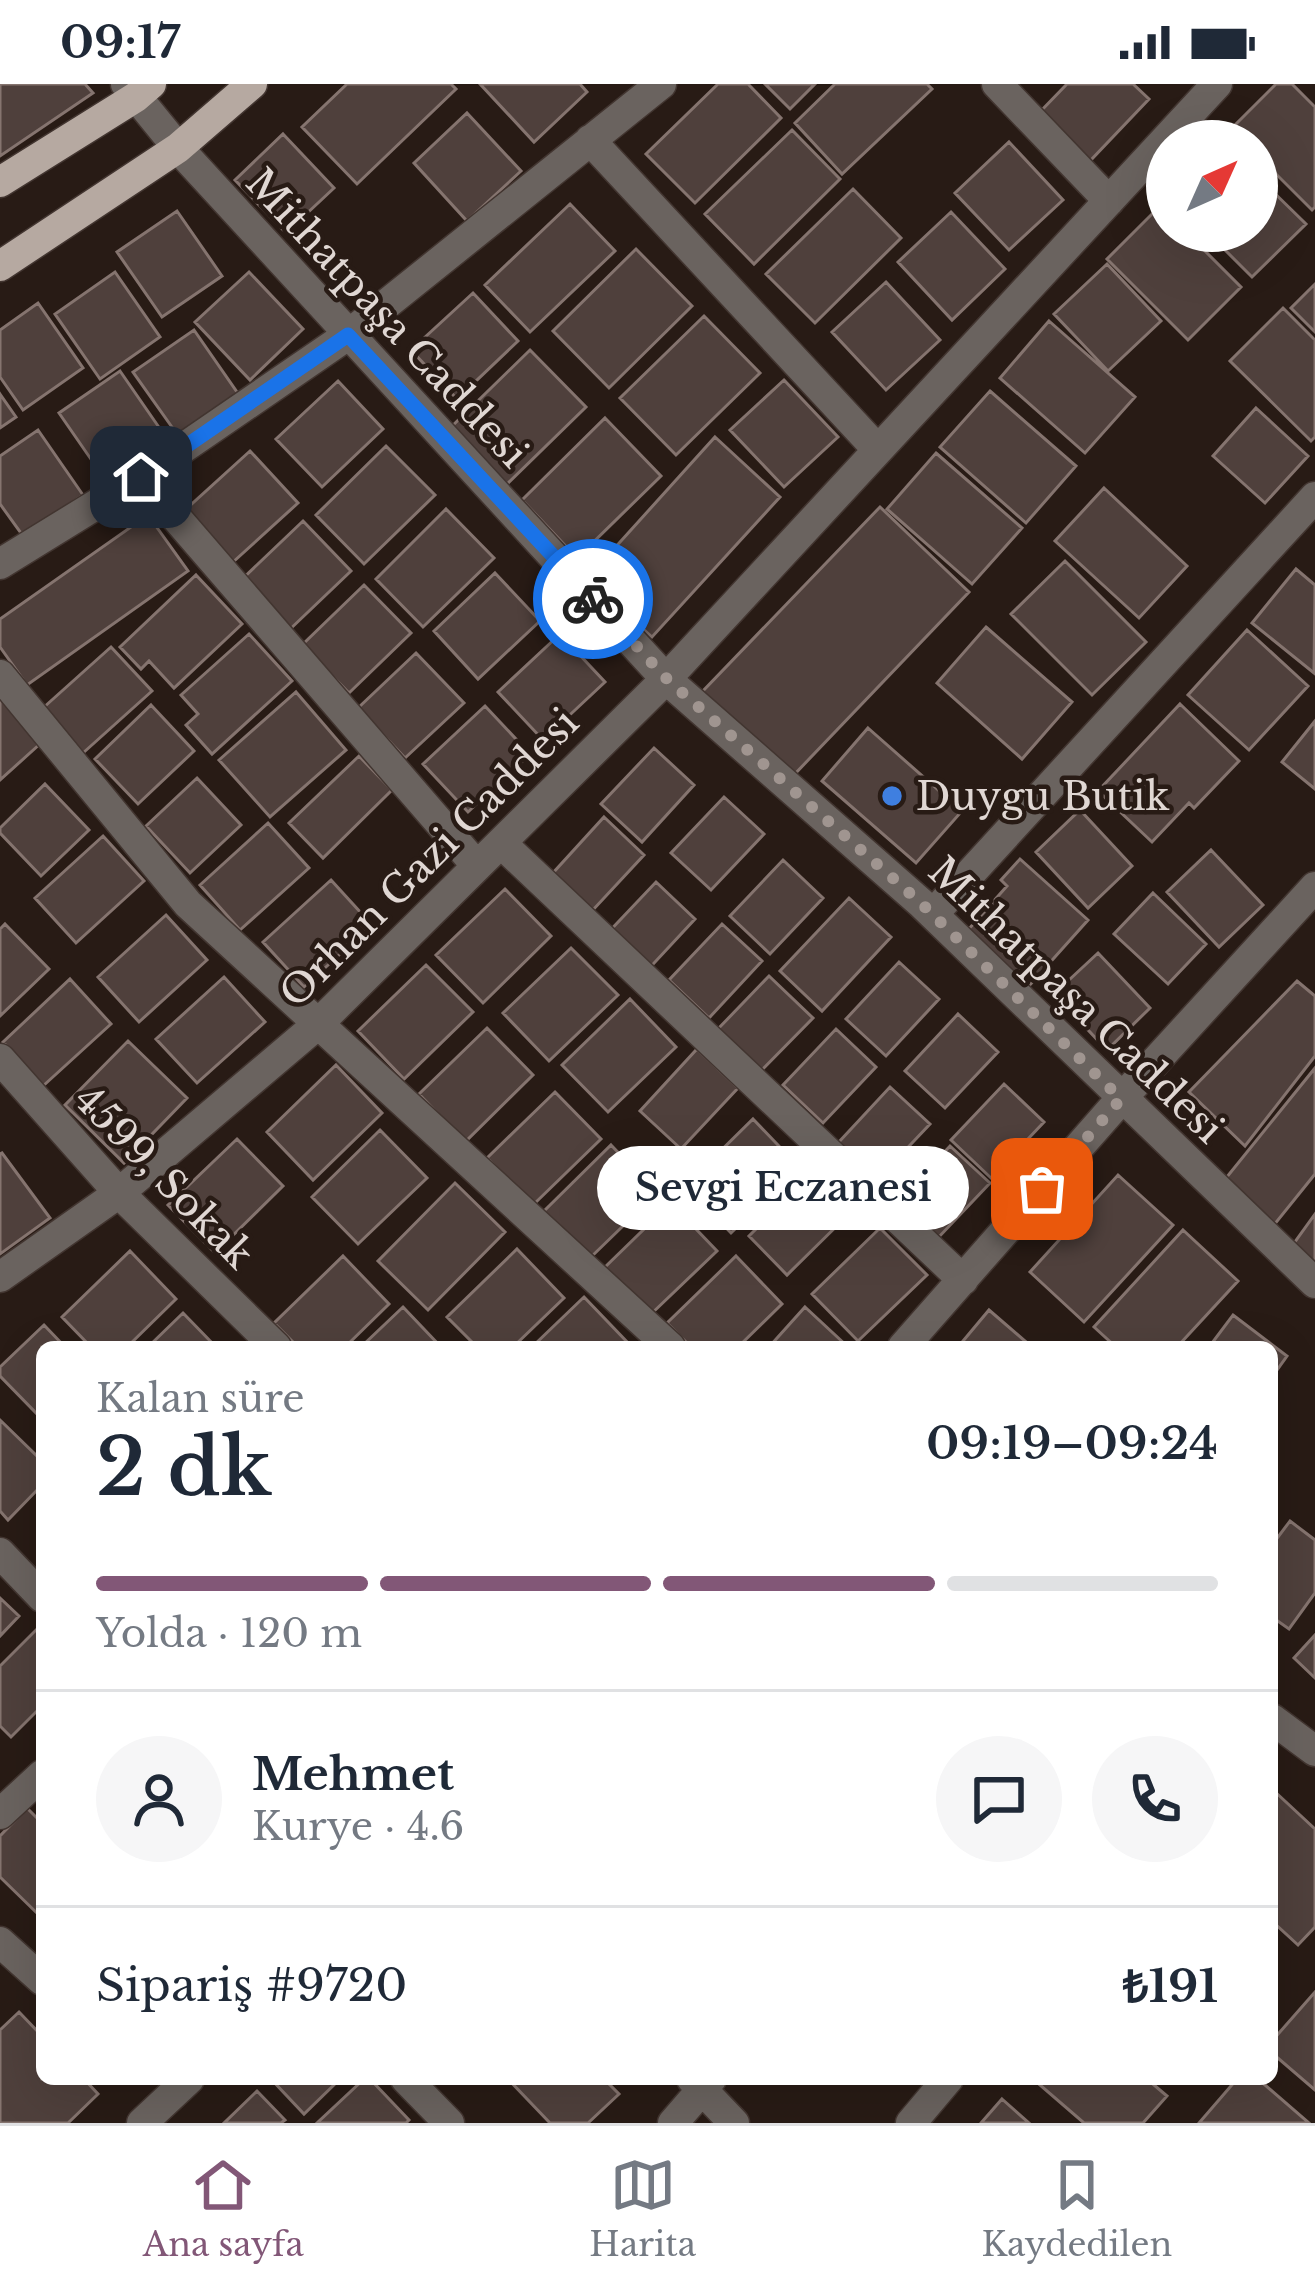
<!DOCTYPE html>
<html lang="tr">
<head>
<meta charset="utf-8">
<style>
	:root { --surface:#fff; --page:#f6f6f7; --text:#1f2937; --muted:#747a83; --line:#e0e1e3; --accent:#825777 }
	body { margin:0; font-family:"Libre Baskerville",serif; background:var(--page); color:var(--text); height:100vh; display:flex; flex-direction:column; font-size:45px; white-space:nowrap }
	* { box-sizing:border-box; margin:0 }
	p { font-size:39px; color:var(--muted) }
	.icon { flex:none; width:66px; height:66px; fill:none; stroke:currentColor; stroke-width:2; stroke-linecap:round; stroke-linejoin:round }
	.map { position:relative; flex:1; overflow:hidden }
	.side { position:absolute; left:36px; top:1257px; width:1242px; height:744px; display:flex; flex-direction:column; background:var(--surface); border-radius:18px; box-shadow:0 12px 48px #0002 }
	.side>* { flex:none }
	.needle { width:78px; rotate:45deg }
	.fabs { position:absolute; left:1146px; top:36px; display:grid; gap:24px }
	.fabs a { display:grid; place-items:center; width:132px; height:132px; border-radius:50%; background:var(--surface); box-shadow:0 12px 48px #0002; font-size:60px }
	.pin { position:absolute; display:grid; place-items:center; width:102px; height:102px; color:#fff; margin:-51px; border-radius:24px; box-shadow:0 6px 18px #0006 }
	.courier { position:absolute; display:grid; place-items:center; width:120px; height:120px; margin:-60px; border:9px solid #1a73e8; border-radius:50%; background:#fff; color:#222; box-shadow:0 3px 15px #0007 }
	.bubble { position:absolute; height:84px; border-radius:42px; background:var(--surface); box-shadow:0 12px 48px #0002; font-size:39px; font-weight:600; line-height:84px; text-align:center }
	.overview em { font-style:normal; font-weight:600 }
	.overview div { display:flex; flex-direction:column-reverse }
	.overview { display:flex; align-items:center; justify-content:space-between; height:204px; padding:0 60px }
	h1 { font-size:78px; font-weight:600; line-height:90px }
	.bar { display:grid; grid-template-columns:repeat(4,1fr); gap:18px 12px; align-content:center; height:144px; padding:0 60px }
	.bar i { height:15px; border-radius:9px; background:var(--line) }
	.bar .active { background:var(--accent) }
	.bar p { grid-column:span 4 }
	.line { display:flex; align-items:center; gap:30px; padding:0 60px; border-top:3px solid var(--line) }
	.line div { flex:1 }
	.round { display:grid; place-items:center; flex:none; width:126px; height:126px; border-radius:63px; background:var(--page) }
	.status { display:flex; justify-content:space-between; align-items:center; height:84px; padding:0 60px; background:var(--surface); direction:ltr }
	.status svg { height:33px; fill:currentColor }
	.menu { display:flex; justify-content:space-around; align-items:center; height:168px; border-top:3px solid var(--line); background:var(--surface); font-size:33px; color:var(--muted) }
	.menu a { display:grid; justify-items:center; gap:6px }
	.menu .active { color:var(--accent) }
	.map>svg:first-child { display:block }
	.building { fill:#4f403c; stroke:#85746f; stroke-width:3 }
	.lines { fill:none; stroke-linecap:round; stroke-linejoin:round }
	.minor-casing { stroke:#423530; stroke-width:33 }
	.major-casing { stroke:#423530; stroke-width:33 }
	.minor { stroke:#6a635f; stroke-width:30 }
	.major { stroke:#b6a9a1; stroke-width:30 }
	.done { stroke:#a09590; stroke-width:12; stroke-dasharray:0 21.6 }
	.route { stroke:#1a73e8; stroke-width:15 }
	.shop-dot { fill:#3f7fe0; stroke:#281b15; stroke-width:4.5 }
	.labels { text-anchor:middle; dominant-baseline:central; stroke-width:9; stroke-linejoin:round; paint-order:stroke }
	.street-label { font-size:39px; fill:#e0d7d3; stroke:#281b15 }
	.poi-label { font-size:39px; fill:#e0d7d3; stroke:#281b15; text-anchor:start }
</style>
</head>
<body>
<div class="status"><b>09:17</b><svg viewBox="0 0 49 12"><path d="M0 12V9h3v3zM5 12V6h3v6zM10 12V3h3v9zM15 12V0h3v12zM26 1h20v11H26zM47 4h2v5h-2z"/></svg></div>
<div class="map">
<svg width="1315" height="2039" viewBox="0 0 1315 2039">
	<rect width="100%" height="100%" fill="#281b15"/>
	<!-- building -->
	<path class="building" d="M0 0H85L93 9 0 72Z
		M347 0H451L456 5 357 100 302 43Z
		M480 0H580L587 8 534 58Z
		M718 0H748L781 34 695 119 646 70Z
		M765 0H815L790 25Z
		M835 0H927L932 5 842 90 795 39Z
		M1067 0H1133L1149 15 1088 79 1038 30Z
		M1276 0H1292L1315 23V123L1312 126 1257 71V57H1243L1231 45Z
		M467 29 521 87 467 137 414 79Z
		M792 46 840 95 754 180 705 130Z
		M283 50 334 104 286 149 235 96Z
		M1009 58 1063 116 1009 166 955 109Z
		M1257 92 1306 140 1252 193 1206 147H1257Z
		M853 105 901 154 815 239 766 190Z
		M570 120 615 167 530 248 485 201Z
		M1160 122 1167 129V147H1185L1241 203 1188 256 1107 175Z
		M177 127 222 192 162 233 117 168Z
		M951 128 1005 185 952 236 898 178Z
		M636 165 692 222 609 304 553 247Z
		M1107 180 1161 237 1108 287 1054 230Z
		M115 188 160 253 100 295 55 230Z
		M249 188 303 245 250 296 195 238Z
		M886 198 940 256 886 306 832 248Z
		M1315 200V248L1291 224Z
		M473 209 518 257 457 315 411 266Z
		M38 219 83 284 23 326 0 293V246Z
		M1283 224 1315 256V353L1311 357 1230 277Z
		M704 232 760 289 676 371 620 314Z
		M1049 237 1135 313 1085 369 1000 294Z
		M194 246 239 311 179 353 133 288Z
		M530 266 586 323 502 405 446 348Z
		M120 287 165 352 104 394 59 329Z
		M784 296 838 353 784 403 730 346Z
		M338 297 383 345 322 403 276 355Z
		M990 307 1076 382 1026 439 940 363Z
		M0 310 16 333 0 344Z
		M1256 324 1308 372 1265 419 1213 372Z
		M605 334 661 392 577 474 522 416Z
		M38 346 83 411 23 452 0 420V372Z
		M715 353 780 413 652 553 604 509 583 499Z
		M386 362 435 411 364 480 316 431Z
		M250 367 298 419 232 479 184 427Z
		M936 369 1022 444 972 500 887 425Z
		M1104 404 1187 482 1139 534 1055 457Z
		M880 423 969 508 790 695 701 609Z
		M446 425 494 474 423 543 376 495Z
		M148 431 188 487 27 601 0 563V535Z
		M303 437 351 487 285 550 237 500Z
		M1065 477 1146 558 1092 611 1011 530Z
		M1296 485 1315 501 1314 589 1252 539Z
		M495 489 540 537 478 595 434 547Z
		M196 491 242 540 174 604 149 577 141 585 120 563Z
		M364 501 411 549 349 609 302 561Z
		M986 543 1072 618 1022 675 937 599Z
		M1247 546 1308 602 1249 666 1188 611Z
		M249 550 292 597 212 670 186 641 198 630 181 611Z
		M560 550 605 598 543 656 498 608Z
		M111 563 152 607 83 669 43 624Z
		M416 569 464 619 405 674 358 624Z
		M296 608 346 666 270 733 219 676Z
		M0 614 41 659 0 696Z
		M1180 620 1239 677 1194 724 1189 719 1152 758 1098 707Z
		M151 621 194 667 138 720 95 675Z
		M485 622 530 670 468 728 423 680Z
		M1315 637V705L1282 678Z
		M868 644 962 727 916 779 822 697Z
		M654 664 694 701 642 758 601 720Z
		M359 672 392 706 323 774 289 739Z
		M197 694 241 741 190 789 146 742Z
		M45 700 89 746 41 792 0 749V744Z
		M724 713 764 750 711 806 671 769Z
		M1080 726 1132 782 1088 824 1036 768Z
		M604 733 644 771 592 827 552 790Z
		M268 739 309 784 240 846 200 801Z
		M103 752 144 797 76 859 35 814Z
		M1211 766 1263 821 1219 863 1167 808Z
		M1020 775 1088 836 1029 902 967 847 1007 802 1001 796Z
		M783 776 823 814 770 870 730 832Z
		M331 796 372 841 304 903 263 858Z
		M656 798 695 835 643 891 603 854Z
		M505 805 551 852 483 919 436 871Z
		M1153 809 1206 860 1168 900 1114 850Z
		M849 814 891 853 822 927 780 887Z
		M166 831 207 876 139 938 98 893Z
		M5 840 49 885 0 932V845Z
		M722 840 762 877 709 934 669 896Z
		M571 864 618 911 549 977 503 929Z
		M1098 869 1150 924 1107 966 1054 910Z
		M899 878 939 915 886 972 846 935Z
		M426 881 473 928 404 995 358 947Z
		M769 892 813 934 759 989 716 947Z
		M224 893 265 938 197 999 156 955Z
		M70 895 111 940 43 1002 3 958Z
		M1297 897 1315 912V972L1245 1062 1189 1008Z
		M630 915 676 963 608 1028 562 981Z
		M958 930 998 968 945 1024 905 987Z
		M487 944 533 991 465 1058 419 1010Z
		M836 945 876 983 823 1039 783 1001Z
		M128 957 187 1014 124 1079 65 1021Z
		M697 965 738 1004 681 1065 640 1027Z
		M336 981 382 1029 313 1096 267 1048Z
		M1315 984V1090L1274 1141 1222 1099Z
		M1004 1000 1044 1038 991 1094 951 1056Z
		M890 1003 930 1040 877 1096 838 1059Z
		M555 1008 601 1055 533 1121 487 1074Z
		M753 1035 799 1083 731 1149 685 1102Z
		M380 1046 427 1094 358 1160 312 1113Z
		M237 1055 283 1102 215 1169 168 1121Z
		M611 1061 657 1109 589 1175 543 1128Z
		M950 1062 990 1099 937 1155 897 1118Z
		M2 1069 50 1134 0 1170V1070Z
		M817 1085 855 1124 787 1191 749 1152Z
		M1118 1091 1173 1141 1084 1238 1030 1188Z
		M455 1099 505 1148 428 1226 378 1177Z
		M671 1119 717 1167 648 1233 602 1186Z
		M1315 1130V1189L1287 1169Z
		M880 1144 927 1191 858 1257 812 1210Z
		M1183 1146 1238 1197 1177 1263H1116L1094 1243Z
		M517 1165 564 1214 513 1263H477L447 1233Z
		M130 1167 176 1215 127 1263H91L62 1233Z
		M343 1172 389 1220 345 1263H298L274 1239Z
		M736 1172 782 1220 738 1263H691L667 1239Z
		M584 1213 630 1261 628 1263H532Z
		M403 1223 441 1263H361Z
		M805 1223 848 1263H769Z
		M989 1226 1032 1263H958Z
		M183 1229 216 1263H148Z
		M1233 1231 1287 1272 1272 1293V1263H1209Z
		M44 1241 65 1263H42V1331L40 1333 0 1292V1283Z
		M0 1336 42 1377V1401L8 1436 0 1427Z
		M1290 1437 1315 1456V1509L1289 1545 1272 1533V1461Z
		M0 1514 19 1532 0 1552Z
		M38 1544 42 1548V1622L11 1653 0 1642V1582Z
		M1315 1551V1594L1294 1574Z
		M1272 1705 1315 1745V1843L1298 1861 1272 1837Z
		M27 1724 42 1739V1834L0 1793V1752Z
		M1315 1908V2006L1272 1969V1957Z
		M19 1928 42 1952V1995H84L98 2010 68 2039H0V1946Z
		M271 1995H340L304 2030Z
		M364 1995H370L409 2036 406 2039H317Z
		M508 1995H604L619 2010 588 2039H550Z
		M1033 1995H1147L1167 2012 1143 2039H1084Z
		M1237 1995H1258L1309 2039H1199Z
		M257 2007 285 2036 281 2039H224Z
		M1002 2015 1029 2039H981Z"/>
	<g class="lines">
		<defs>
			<path id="minor" d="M126 0 178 64 666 595 921 819 1315 1199
				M997 0 1109 117
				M590 56 878 366
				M141 393 477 782
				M0 480 141 393 348 251 661 0
				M0 591 188 820 670 1263
				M501 759 963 1196
				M933 830 1315 413
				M0 975 119 1109 276 1263
				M0 1193 119 1109 318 940 666 595 1217 0
				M903 1263 1121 1015 1315 803
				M0 1469 42 1513
				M1272 1635 1315 1667
				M0 1730 42 1691
				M0 1858 42 1896
				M406 1995 449 2039
				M692 1995 734 2039
				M142 2039 189 1995
				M673 2039 711 1995
				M911 2039 948 1995"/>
			<path id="major" d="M0 98 136 13 151 0
				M0 182 178 64 252 0"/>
		</defs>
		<!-- minor casing -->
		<use href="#minor" class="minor-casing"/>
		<!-- major casing -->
		<use href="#major" class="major-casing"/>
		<!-- minor -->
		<use href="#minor" class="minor"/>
		<!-- major -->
		<use href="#major" class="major"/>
	</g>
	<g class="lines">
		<!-- done -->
		<path class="done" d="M593 515 667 595 921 819 1121 1015 1042 1105"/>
		<!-- route -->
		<path class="route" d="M141 393 348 251 593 515"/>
	</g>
	<!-- markers -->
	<circle class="shop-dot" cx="892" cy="712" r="12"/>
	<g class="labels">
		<!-- street labels -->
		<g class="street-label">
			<text transform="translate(387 234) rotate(47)">Mithatpaşa Caddesi</text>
			<text transform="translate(429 774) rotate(-45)">Orhan Gazi Caddesi</text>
			<text transform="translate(1076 916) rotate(44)">Mithatpaşa Caddesi</text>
			<text transform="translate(164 1093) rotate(46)">4599, Sokak</text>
		</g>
		<!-- poi labels -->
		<g class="poi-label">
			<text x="916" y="712">Duygu Butik</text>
		</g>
	</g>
</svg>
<div class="fabs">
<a><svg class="needle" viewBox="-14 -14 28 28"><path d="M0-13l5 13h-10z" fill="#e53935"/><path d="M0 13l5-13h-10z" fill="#747a83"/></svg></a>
</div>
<div class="pin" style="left:1042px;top:1105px;background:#ea580c"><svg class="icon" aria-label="bag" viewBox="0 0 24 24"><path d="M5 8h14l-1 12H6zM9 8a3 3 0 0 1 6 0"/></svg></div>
<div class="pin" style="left:141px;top:393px;background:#1f2937"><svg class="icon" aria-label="home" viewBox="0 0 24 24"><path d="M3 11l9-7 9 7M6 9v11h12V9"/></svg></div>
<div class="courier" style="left:593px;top:515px"><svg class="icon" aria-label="bike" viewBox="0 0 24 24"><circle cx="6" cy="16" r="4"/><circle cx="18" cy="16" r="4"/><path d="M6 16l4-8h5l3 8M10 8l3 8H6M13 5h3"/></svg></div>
<div class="bubble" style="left:597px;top:1062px;width:372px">Sevgi Eczanesi</div>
<section class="side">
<div class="overview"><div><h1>2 dk</h1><p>Kalan süre</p></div><em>09:19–09:24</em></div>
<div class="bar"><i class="active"></i><i class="active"></i><i class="active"></i><i></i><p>Yolda · 120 m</p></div>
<div class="line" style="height:216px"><a class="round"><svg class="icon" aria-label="person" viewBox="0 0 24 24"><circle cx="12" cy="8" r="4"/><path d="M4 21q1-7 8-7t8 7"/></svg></a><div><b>Mehmet</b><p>Kurye · 4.6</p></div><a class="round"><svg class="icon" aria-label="chat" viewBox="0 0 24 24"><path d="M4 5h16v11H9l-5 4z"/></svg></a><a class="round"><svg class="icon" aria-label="phone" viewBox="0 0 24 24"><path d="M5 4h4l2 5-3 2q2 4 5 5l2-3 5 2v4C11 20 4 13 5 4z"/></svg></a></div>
<div class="line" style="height:156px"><div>Sipariş #9720</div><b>₺191</b></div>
</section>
</div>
<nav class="menu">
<a class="active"><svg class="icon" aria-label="home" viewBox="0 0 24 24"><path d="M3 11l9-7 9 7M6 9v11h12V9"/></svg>Ana sayfa</a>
<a><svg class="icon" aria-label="map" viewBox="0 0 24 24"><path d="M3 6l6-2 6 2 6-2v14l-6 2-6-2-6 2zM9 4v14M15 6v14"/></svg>Harita</a>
<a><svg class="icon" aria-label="saved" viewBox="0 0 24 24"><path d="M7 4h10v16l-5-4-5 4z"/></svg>Kaydedilen</a>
</nav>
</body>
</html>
